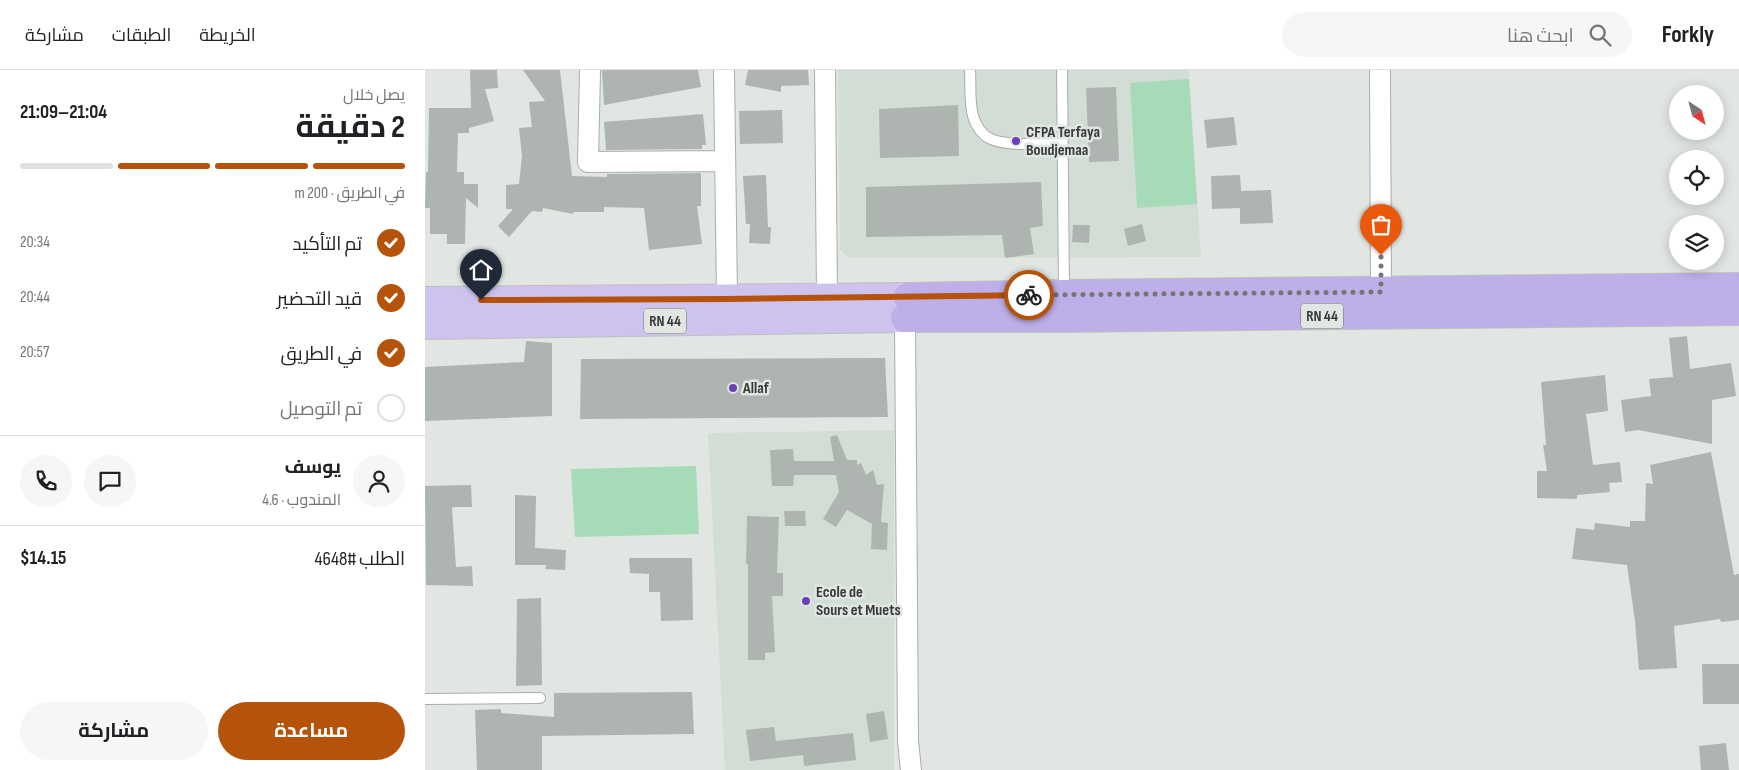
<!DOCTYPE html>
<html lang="ar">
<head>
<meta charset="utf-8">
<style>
	:root { --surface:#fff; --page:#f6f6f6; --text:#202124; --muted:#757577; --line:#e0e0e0; --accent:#b45309 }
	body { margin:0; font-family:"Sofia Sans Condensed",Cairo,sans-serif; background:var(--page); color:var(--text); direction:rtl; height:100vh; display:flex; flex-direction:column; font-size:19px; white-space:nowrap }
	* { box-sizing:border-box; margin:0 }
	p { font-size:16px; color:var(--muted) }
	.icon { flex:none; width:28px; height:28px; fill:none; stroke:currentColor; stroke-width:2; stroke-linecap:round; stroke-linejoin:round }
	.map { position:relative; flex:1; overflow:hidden; direction:ltr }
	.details { display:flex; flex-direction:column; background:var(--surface); width:425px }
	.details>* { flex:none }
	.needle { width:32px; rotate:144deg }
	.buttons { position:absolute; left:1244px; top:15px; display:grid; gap:10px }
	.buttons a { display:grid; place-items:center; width:55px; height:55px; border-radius:50%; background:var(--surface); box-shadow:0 2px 12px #0003; font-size:25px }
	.pin { position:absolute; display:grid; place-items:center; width:42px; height:42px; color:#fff; margin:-51px -21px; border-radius:50% 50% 50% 0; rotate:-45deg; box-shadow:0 0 5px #0007 }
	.pin .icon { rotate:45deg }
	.courier { position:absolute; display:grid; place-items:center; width:50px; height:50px; margin:-25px; border:4px solid #b45309; border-radius:50%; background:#fff; color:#222; box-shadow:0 1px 6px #0007 }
	.overview em { font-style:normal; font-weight:700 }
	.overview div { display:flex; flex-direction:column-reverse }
	.overview { display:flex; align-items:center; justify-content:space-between; height:85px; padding:0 20px }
	h1 { font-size:32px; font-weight:700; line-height:38px }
	.bar { display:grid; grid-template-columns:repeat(4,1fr); gap:8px 5px; align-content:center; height:60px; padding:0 20px }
	.bar i { height:6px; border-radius:4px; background:var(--line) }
	.bar .selected { background:var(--accent) }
	.bar p { grid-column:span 4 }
	.line { display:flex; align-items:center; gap:12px; padding:0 20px; border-top:1px solid var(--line) }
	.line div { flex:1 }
	.round { display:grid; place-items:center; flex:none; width:52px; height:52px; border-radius:26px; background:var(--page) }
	ol { padding:0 20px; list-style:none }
	li { display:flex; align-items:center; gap:15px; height:55px }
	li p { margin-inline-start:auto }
	li .icon { padding:5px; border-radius:50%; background:var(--accent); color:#fff; stroke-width:4 }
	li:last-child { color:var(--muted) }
	li i { width:28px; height:28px; border:2px solid var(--line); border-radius:50% }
	.button { display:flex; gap:10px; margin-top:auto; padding:10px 20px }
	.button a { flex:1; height:58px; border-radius:30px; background:var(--accent); color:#fff; font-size:20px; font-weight:700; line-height:58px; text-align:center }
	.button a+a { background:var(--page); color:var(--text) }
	header { display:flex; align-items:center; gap:30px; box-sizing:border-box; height:70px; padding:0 25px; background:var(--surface); border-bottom:1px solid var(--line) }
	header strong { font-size:24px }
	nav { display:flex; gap:28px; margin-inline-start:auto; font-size:18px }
	.search { width:350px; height:45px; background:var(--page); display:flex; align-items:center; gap:12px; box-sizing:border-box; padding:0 18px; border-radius:28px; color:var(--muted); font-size:19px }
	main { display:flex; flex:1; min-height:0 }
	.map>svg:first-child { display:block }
	.built { fill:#d2ded5 }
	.grass { fill:#a5dcb7 }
	.building { fill:#aeb4b0 }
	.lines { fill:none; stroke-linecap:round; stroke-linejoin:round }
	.service-casing { stroke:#a8adaa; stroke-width:12 }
	.minor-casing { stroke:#a8adaa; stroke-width:22 }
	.primary-casing { stroke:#bfc0bf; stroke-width:30 }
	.trunk-casing { stroke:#bfc0bf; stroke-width:30 }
	.service { stroke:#fff; stroke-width:10 }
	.minor { stroke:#fff; stroke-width:20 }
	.primary { stroke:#cec3ee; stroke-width:28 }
	.trunk { stroke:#beafe8; stroke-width:28 }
	.done { stroke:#727674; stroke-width:5; stroke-dasharray:0 9 }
	.route { stroke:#b45309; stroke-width:6 }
	.poi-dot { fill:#6b3fb7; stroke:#e1e6e2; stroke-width:2 }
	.labels { text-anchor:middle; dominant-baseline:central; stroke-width:5; stroke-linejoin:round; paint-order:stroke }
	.shield { fill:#e1e6e2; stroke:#6a6e6b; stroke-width:1 }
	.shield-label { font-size:15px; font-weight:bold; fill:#373a38 }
	.poi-label { font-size:16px; font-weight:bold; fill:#373a38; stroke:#e1e6e2; text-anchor:start }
</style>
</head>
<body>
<header>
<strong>Forkly</strong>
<div class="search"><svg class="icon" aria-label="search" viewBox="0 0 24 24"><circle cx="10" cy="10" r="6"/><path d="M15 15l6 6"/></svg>ابحث هنا</div>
<nav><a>الخريطة</a><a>الطبقات</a><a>مشاركة</a></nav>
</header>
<main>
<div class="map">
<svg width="1314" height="700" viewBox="0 0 1314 700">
	<rect width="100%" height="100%" fill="#e1e6e2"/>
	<!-- built -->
	<path class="built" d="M413 0H764L776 187 425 188 415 180Z
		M469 360V700H300L283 363Z"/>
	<!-- grass -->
	<path class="grass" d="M764 9 772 134 712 138 705 13Z
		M271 396 274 464 150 467 146 399Z"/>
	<!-- building -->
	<path class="building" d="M45 0H72L73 18 60 19 69 51 44 58V63H33L32 102H39V114H53V138L41 128 40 174H22V164H5V138H0L1 102H3L4 38H46Z
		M98 0H135L147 106 182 107V104L276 103V136H272L277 174 224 180 219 138 179 137V142H148V144L118 138 117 142 107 141 84 167 73 156 88 139H81V115L94 114 97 86 94 58 107 57 104 32 120 31Z
		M177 0H273L276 17 179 35Z
		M323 0H383L384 15 356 16V22L320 15Z
		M691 17 694 91 664 92 661 18Z
		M533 35 534 86 455 88 454 39Z
		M357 40 358 73 315 74 314 41Z
		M278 44 281 75H277V79L181 80 179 52Z
		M809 47 812 75 782 78 779 50Z
		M341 105 343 157H346L345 174 324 173 325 154H321L318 106Z
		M815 105 816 121 846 120 848 153 815 154V138L787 139 786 106Z
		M616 112 618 156 605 158 609 184 580 188 577 165 441 167V117Z
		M717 154 721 171 703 176 699 159Z
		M648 155H665L664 173 647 172Z
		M1262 266 1265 299 1306 293 1311 326 1287 330V374L1213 360 1200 362 1196 330 1226 326 1224 309 1248 307 1244 268Z
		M101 271 127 273V346L0 351V297L99 292Z
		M460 288 463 347 155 349 156 289Z
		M1180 305 1183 341 1161 344 1168 395 1195 392 1197 412 1184 413 1185 422 1152 425V429L1112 428V401H1122L1118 375H1121L1116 312Z
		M412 365 422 390H432V395L436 393 441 405 448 400 452 415 459 414 456 452 463 453 462 480 446 479 447 454 422 440 411 457 398 449 414 422 411 405H369L368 416H347L345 380 368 379 369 391H409L405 367Z
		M1286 382 1309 505 1314 504V550L1296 552 1295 549 1249 556 1252 598 1214 600 1210 551 1202 495 1147 489 1151 458 1169 460 1170 453 1205 457V451H1220L1221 413 1228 414 1225 395Z
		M46 415 47 437H27L31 497 47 496 48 516 1 515 0 416Z
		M90 425 111 426 110 478 141 480 140 500 120 499 121 495H90Z
		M359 441H380L381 456H360Z
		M322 446 354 447 352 503H358V526H347L350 582 340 583V590H323V494H321Z
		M204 488H267L268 550 236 551 235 522H224V504L205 503Z
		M116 528 117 615 91 616 92 529Z
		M1277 594H1314V634H1278Z
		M267 622 269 664 117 666V700H52L50 640 76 639V643L129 647V623Z
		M459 641 463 669 445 672 441 644Z
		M349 657 351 671 428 663 431 690 379 696 378 685 325 691 321 660Z
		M1301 673 1304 700H1276L1274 676Z"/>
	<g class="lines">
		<defs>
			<path id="service" d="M545 0C546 15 544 32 548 46 550 54 557 65 564 68 579 77 618 73 637 74
				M637 0 639 223
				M0 629 115 628"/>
			<path id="minor" d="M165 0 163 92 300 91
				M299 0 302 229
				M400 0 402 228
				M955 0 956 222
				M480 248 483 671 486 700"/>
			<path id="primary" d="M0 231 483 227
				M0 255 480 248"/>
			<path id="trunk" d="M483 227 639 224 1314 217
				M480 248H636L1314 241"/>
		</defs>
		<!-- service casing -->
		<use href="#service" class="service-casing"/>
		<!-- minor casing -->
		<use href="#minor" class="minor-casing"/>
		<!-- primary casing -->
		<use href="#primary" class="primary-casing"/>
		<!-- trunk casing -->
		<use href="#trunk" class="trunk-casing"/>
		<!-- service -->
		<use href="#service" class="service"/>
		<!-- minor -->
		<use href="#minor" class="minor"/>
		<!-- primary -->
		<use href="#primary" class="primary"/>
		<!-- trunk -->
		<use href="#trunk" class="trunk"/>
	</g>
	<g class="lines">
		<!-- done -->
		<path class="done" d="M604 225 956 222V185"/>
		<!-- route -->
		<path class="route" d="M56 230 302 229 604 225"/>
	</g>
	<!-- markers -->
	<g class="poi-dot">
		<circle cx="591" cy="71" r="5"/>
		<circle cx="308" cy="318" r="5"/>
		<circle cx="381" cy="531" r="5"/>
	</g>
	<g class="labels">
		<!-- shield labels -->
		<g class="shield">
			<rect x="876" y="233.5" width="42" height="25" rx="4"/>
			<rect x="219" y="238.5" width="42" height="25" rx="4"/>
		</g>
		<g class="shield-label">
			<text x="897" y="246">RN 44</text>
			<text x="240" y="251">RN 44</text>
		</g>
		<!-- poi labels -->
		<g class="poi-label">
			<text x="601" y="62">CFPA Terfaya<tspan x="601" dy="18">Boudjemaa</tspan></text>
			<text x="318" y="318">Allaf</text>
			<text x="391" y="522">Ecole de<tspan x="391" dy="18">Sours et Muets</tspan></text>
		</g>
	</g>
</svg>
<div class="buttons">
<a><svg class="needle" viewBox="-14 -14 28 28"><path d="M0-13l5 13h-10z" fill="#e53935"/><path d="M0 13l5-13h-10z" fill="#757577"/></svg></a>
<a><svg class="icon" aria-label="locate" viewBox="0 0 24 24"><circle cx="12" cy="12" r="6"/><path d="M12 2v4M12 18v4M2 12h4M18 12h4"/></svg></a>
<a><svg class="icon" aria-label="layers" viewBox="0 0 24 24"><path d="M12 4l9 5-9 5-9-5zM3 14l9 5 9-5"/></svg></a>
</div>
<div class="pin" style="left:956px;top:185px;background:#ea580c"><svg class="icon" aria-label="bag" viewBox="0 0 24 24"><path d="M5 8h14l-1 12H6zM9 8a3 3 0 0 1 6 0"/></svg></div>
<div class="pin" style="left:56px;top:230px;background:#1f2937"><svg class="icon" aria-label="home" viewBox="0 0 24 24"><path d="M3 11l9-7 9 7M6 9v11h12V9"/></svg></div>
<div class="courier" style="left:604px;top:225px"><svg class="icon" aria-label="bike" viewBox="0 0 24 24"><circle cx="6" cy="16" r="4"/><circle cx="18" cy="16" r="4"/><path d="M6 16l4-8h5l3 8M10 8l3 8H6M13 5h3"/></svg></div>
</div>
<section class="details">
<div class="overview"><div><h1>2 دقيقة</h1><p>يصل خلال</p></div><em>21:04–21:09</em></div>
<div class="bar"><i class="selected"></i><i class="selected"></i><i class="selected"></i><i></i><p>في الطريق · 200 m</p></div>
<ol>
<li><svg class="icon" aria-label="check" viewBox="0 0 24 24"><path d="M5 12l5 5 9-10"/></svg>تم التأكيد<p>20:34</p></li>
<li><svg class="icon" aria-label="check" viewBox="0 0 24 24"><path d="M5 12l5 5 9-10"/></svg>قيد التحضير<p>20:44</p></li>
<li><svg class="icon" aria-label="check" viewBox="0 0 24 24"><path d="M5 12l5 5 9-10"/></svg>في الطريق<p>20:57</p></li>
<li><i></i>تم التوصيل</li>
</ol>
<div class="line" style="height:90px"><a class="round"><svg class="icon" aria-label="person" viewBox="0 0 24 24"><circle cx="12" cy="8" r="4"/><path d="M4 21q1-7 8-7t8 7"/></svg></a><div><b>يوسف</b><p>المندوب · 4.6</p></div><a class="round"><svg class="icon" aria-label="chat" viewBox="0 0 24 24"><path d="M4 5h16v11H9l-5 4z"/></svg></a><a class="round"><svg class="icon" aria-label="phone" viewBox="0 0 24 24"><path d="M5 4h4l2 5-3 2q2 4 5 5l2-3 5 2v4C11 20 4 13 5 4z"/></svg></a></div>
<div class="line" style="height:65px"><div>الطلب #4648</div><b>$14.15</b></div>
<div class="button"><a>مساعدة</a><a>مشاركة</a></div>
</section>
</main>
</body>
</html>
